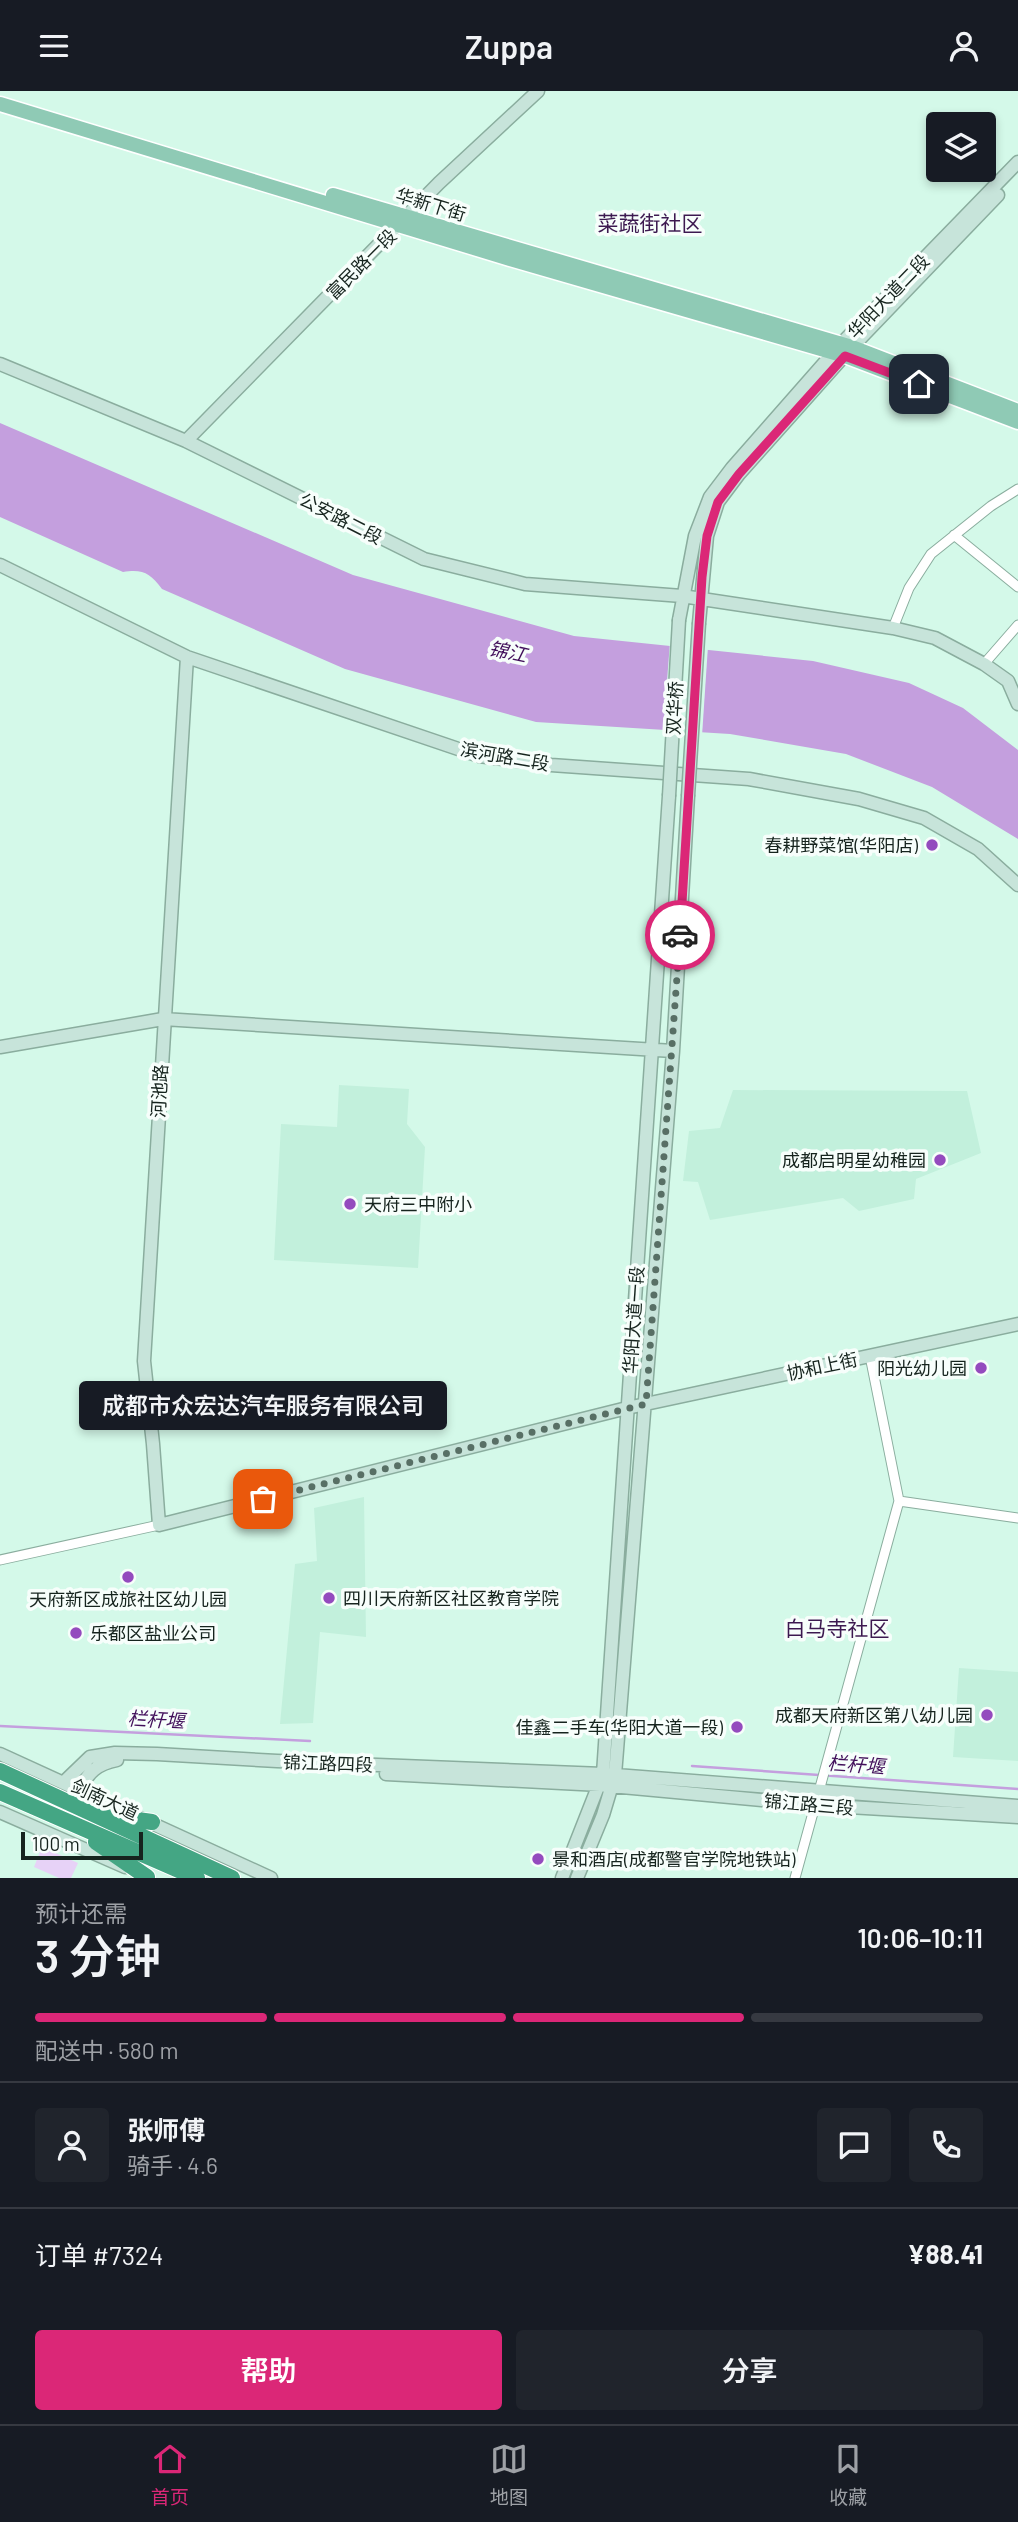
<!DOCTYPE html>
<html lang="zh">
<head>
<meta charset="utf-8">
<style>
	:root { --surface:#171b24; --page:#20242c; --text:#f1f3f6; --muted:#9ea1a6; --line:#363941; --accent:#db2777 }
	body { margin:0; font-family:Barlow,"Noto Sans SC",sans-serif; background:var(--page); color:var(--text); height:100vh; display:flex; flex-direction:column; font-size:26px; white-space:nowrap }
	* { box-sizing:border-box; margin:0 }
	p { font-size:23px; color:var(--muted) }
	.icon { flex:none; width:38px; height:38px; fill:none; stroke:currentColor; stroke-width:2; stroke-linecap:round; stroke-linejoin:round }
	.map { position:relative; height:1787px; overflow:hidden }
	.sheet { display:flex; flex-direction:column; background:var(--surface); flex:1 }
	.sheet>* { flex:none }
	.controls { position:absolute; left:926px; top:21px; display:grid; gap:14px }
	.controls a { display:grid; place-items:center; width:70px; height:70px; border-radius:7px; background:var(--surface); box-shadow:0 4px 10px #0003; font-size:35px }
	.scale { position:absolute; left:21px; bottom:18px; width:122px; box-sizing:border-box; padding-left:7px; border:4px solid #16241e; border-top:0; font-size:19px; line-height:24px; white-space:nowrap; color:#16241e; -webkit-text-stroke:5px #f7fefb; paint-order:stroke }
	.pin { position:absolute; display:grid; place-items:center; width:60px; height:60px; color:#fff; margin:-30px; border-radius:14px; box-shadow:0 4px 10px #0006 }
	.courier { position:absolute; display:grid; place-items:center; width:70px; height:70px; margin:-35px; border:5px solid #db2777; border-radius:50%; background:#fff; color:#222; box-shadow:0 2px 9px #0007 }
	.bubble { position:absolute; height:49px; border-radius:7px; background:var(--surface); box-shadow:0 4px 10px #0003; font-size:23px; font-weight:600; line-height:49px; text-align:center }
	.headline em { font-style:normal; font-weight:600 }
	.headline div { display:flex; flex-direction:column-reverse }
	.headline { display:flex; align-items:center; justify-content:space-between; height:119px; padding:0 35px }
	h1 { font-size:46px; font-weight:600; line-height:52px }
	.bar { display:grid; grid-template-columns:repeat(4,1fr); gap:10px 7px; align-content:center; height:84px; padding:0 35px }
	.bar i { height:9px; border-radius:5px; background:var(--line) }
	.bar .active { background:var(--accent) }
	.bar p { grid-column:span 4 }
	.line { display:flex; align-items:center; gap:18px; padding:0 35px; border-top:2px solid var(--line) }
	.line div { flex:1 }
	.round { display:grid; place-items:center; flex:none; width:74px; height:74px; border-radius:7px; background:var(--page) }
	.cta { display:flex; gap:14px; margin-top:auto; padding:14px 35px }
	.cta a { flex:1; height:80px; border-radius:7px; background:var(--accent); color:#fff; font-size:28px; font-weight:600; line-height:80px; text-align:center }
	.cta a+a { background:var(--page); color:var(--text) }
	header { display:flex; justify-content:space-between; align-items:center; height:91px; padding:0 35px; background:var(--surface); font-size:32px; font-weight:600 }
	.dock { display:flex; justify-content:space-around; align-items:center; height:98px; border-top:2px solid var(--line); background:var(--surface); font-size:19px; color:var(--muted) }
	.dock a { display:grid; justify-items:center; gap:4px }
	.dock .active { color:var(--accent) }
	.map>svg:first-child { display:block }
	.built { fill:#c2f0dc }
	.green { fill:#e7d2f7 }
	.forest { fill:#c49fde }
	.pier { fill:#d4f9e9 }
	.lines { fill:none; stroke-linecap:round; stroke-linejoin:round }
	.stream { stroke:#c49fde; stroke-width:2.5 }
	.street-casing { stroke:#8aad9e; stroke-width:11 }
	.secondary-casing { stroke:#8aad9e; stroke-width:15 }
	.primary-casing { stroke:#fff; stroke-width:17 }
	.highway-casing { stroke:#fff; stroke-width:18 }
	.street { stroke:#fff; stroke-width:9 }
	.secondary { stroke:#c7e4da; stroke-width:12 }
	.primary { stroke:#8fcab5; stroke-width:14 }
	.highway { stroke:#44a684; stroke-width:16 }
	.secondary-bridge-casing { stroke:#8aad9e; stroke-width:15; stroke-linecap:butt }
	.secondary-bridge { stroke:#c7e4da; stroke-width:12 }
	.done { stroke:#586f65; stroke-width:7; stroke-dasharray:0 12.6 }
	.route { stroke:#db2777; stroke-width:9 }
	.poi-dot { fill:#944bbe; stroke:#f7fefb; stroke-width:2.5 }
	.labels { text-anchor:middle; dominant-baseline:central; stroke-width:7; stroke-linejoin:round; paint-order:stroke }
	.street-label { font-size:18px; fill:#16241e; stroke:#f7fefb }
	.poi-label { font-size:18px; fill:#16241e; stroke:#f7fefb; text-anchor:end }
	.water-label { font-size:19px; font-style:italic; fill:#410f5a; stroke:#f7fefb }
	.quarter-label { font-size:21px; fill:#3c1950; stroke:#f7fefb }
</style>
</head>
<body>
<header><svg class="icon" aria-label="menu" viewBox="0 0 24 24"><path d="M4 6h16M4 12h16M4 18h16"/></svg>Zuppa<svg class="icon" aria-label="person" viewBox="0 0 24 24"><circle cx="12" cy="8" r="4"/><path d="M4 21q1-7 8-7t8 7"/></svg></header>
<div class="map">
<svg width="1018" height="1787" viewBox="0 0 1018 1787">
	<rect width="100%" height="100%" fill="#d4f9e9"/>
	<!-- built -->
	<path class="built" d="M339 994 409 998 407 1033 425 1056 418 1177 274 1169 281 1033 337 1036Z
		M733 999 967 1000 981 1062 916 1088 914 1108 859 1120 843 1107 710 1129 698 1091 683 1090 689 1040 720 1037Z
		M364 1406 366 1546 320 1541 313 1632 280 1633 295 1473 317 1470 314 1417Z
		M959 1577 1018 1581V1670L953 1666Z"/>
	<!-- green -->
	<path class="green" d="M42 1756 78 1772 71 1787H59L34 1776Z"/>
	<!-- forest -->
	<path class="forest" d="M0 332 353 484 574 545 813 570 909 592 963 617 1018 659V748L932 696 846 663 730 643 536 631 345 578 162 498C150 482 143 478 123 481L0 426Z"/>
	<!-- pier -->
	<path class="pier" d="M670 551 708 555 702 645 663 642Z"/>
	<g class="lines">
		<!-- stream -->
		<path class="stream" d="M0 1635 310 1650
			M692 1675 1018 1698"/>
		<defs>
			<path id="street" d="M954 444 1018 496
				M893 537 909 497 931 463 991 415 1018 398
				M984 573 1018 534
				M899 1410 1018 1427
				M0 1469 159 1434
				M795 1787 899 1410 870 1265"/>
			<path id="secondary" d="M0 273 186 350 424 468 525 493 682 505 893 537 935 547 984 573 1008 590 1018 613
				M186 350 439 92 538 0
				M0 474 187 566 479 665 551 674 749 688 859 708 924 727 978 758 1018 794
				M679 529 695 445 710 406 732 377 841 253 1018 71
				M699 532 707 445 718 411 739 383 852 256 998 104
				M187 566 144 1270 153 1353 159 1434 627 1317 1018 1233
				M0 956 163 928 673 960
				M0 1663 271 1787
				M386 1683 600 1694 815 1714 1018 1726
				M63 1692 90 1666 115 1662 157 1663 277 1670 603 1683 1018 1715
				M80 1699C88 1681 97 1673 117 1669
				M0 1721 125 1776
				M562 1787 603 1683 669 705
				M577 1787 603 1724 615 1684 673 960 688 705"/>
			<path id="primary" d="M0 13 510 168 845 265 1018 331
				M333 104 852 256 1018 320"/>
			<path id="highway" d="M0 1680 232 1787
				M0 1701 197 1787
				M109 1725 152 1731
				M96 1751 147 1786"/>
		</defs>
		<!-- street casing -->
		<use href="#street" class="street-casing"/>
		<!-- secondary casing -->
		<use href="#secondary" class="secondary-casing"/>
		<!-- primary casing -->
		<use href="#primary" class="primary-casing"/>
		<!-- highway casing -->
		<use href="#highway" class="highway-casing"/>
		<!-- street -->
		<use href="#street" class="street"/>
		<!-- secondary -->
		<use href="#secondary" class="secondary"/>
		<!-- primary -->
		<use href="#primary" class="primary"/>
		<!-- highway -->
		<use href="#highway" class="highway"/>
		<defs>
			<path id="secondary-bridge" d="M669 705 679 529
				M688 705 699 532"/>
		</defs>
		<!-- secondary-bridge casing -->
		<use href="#secondary-bridge" class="secondary-bridge-casing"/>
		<!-- secondary-bridge -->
		<use href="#secondary-bridge" class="secondary-bridge"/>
	</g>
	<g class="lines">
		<!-- done -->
		<path class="done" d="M263 1408 646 1313 680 844"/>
		<!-- route -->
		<path class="route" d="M680 844 702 486 707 445 718 411 739 383 845 265 919 293"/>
	</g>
	<!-- markers -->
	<g class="poi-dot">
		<circle cx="932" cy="754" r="7"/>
		<circle cx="940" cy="1069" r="7"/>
		<circle cx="350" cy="1113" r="7"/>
		<circle cx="981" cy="1277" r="7"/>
		<circle cx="128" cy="1486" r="7"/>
		<circle cx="329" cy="1507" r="7"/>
		<circle cx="76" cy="1542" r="7"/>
		<circle cx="987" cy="1624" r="7"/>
		<circle cx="737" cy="1636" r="7"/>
		<circle cx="538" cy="1768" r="7"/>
	</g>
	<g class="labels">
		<!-- street labels -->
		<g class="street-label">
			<text transform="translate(431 113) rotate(17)">华新下街</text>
			<text transform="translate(361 173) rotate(-45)">富民路一段</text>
			<text transform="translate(888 205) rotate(-46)">华阳大道二段</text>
			<text transform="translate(341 427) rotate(27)">公安路二段</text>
			<text transform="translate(674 617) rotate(-87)">双华桥</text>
			<text transform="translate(505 665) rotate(10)">滨河路二段</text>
			<text transform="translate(159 1000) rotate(-87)">河池路</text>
			<text transform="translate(633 1229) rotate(-86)">华阳大道一段</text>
			<text transform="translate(822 1275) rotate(-12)">协和上街</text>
			<text transform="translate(328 1672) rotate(2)">锦江路四段</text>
			<text transform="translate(105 1708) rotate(25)">剑南大道</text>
			<text transform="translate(809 1713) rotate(5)">锦江路三段</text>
		</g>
		<!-- poi labels -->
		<g class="poi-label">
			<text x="918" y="754">春耕野菜馆(华阳店)</text>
			<text x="926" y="1069">成都启明星幼稚园</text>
			<text x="364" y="1113" text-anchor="start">天府三中附小</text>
			<text x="967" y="1277">阳光幼儿园</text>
			<text x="343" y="1507" text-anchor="start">四川天府新区社区教育学院</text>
			<text x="128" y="1508" text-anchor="middle">天府新区成旅社区幼儿园</text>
			<text x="90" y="1542" text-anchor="start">乐都区盐业公司</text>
			<text x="973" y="1624">成都天府新区第八幼儿园</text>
			<text x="723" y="1636">佳鑫二手车(华阳大道一段)</text>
			<text x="552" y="1768" text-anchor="start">景和酒店(成都警官学院地铁站)</text>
		</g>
		<!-- water labels -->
		<g class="water-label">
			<text transform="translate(508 560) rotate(12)">锦江</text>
			<text transform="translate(156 1628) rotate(3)">栏杆堰</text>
			<text transform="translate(856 1673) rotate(4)">栏杆堰</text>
		</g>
		<!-- quarter labels -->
		<g class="quarter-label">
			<text x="650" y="131">菜蔬街社区</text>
			<text x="837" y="1536">白马寺社区</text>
		</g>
	</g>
</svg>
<div class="controls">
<a><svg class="icon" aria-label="layers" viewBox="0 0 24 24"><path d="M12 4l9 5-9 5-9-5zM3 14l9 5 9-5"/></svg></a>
</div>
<div class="scale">100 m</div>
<div class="pin" style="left:263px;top:1408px;background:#ea580c"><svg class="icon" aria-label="bag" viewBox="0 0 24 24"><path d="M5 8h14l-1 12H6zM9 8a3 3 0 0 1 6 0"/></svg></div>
<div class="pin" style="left:919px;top:293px;background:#1f2937"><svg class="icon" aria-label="home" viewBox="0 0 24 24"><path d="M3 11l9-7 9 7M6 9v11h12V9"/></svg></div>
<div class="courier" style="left:680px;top:844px"><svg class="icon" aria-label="car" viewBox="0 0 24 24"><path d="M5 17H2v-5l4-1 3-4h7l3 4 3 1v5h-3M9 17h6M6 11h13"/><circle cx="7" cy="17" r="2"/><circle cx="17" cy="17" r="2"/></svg></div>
<div class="bubble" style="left:79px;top:1290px;width:368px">成都市众宏达汽车服务有限公司</div>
</div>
<section class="sheet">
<div class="headline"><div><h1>3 分钟</h1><p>预计还需</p></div><em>10:06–10:11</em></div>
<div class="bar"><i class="active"></i><i class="active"></i><i class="active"></i><i></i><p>配送中 · 580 m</p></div>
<div class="line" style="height:126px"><a class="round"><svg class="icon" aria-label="person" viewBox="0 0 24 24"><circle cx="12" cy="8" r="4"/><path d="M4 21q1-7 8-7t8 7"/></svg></a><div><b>张师傅</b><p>骑手 · 4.6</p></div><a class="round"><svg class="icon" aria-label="chat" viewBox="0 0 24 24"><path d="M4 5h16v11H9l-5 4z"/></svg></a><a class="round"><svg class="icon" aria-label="phone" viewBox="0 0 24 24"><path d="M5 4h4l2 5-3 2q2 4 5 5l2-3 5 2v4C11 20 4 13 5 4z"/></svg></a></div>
<div class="line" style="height:91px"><div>订单 #7324</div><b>¥88.41</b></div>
<div class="cta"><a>帮助</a><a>分享</a></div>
</section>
<nav class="dock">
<a class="active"><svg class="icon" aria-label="home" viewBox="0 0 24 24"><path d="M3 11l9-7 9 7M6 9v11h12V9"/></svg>首页</a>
<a><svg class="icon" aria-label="map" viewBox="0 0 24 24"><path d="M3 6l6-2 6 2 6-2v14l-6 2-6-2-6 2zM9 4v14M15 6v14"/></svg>地图</a>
<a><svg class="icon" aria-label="saved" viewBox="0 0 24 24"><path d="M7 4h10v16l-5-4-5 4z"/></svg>收藏</a>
</nav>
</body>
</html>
